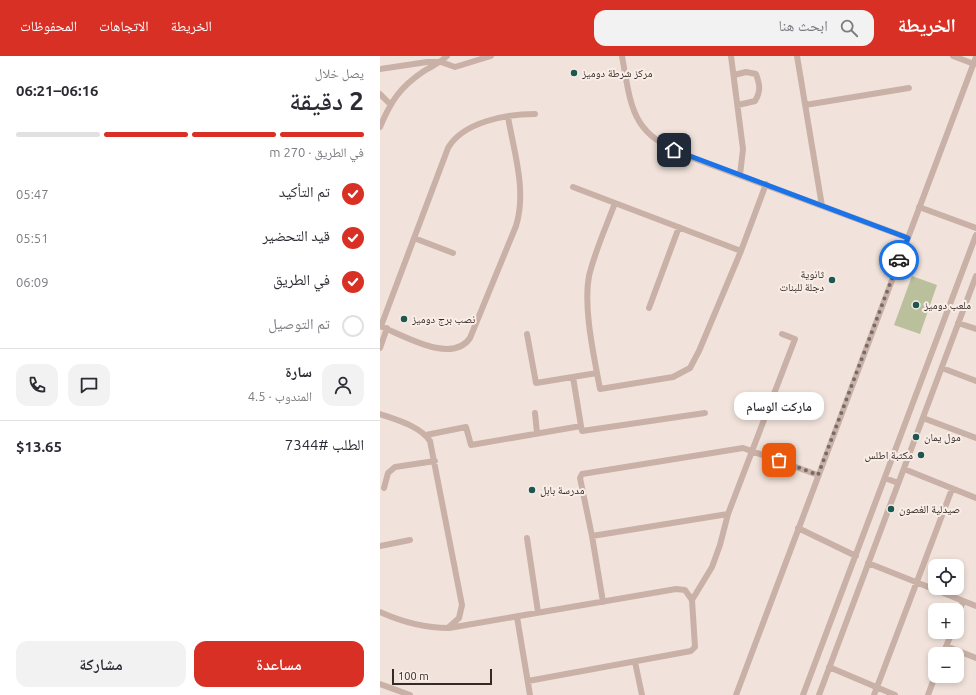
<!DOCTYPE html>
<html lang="ar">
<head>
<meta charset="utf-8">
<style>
	:root { --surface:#fff; --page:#f2f2f3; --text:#2b2b33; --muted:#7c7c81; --line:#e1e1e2; --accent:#d93025 }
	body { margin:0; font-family:Ubuntu,"Noto Naskh Arabic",sans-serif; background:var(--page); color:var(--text); direction:rtl; height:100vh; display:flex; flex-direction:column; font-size:15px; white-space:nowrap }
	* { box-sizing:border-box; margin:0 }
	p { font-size:13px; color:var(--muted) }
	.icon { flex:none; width:22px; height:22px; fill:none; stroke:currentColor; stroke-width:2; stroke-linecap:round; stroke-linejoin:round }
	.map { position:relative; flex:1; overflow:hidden; direction:ltr }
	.drawer { display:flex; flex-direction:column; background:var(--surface); width:380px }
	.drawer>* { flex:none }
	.controls { position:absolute; left:548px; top:503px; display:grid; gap:8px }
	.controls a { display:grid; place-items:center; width:36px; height:36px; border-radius:8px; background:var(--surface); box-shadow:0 2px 6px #0003; font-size:20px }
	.scale { position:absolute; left:12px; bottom:10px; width:100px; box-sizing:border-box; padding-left:4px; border:2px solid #362a28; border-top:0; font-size:11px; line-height:14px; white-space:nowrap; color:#362a28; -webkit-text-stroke:3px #f9eee7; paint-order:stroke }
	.pin { position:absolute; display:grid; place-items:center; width:34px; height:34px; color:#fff; margin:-17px; border-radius:8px; box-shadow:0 2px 6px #0006 }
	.courier { position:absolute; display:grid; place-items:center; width:40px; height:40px; margin:-20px; border:3px solid #1a73e8; border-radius:50%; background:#fff; color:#222; box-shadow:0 1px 5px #0007 }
	.bubble { position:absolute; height:28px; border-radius:12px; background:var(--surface); box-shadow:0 2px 6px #0003; font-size:13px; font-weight:600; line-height:28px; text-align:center; direction:rtl }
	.summary em { font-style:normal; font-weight:600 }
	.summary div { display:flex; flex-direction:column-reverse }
	.summary { display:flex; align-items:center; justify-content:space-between; height:68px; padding:0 16px }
	h1 { font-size:26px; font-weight:600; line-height:30px }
	.bar { display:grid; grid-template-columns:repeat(4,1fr); gap:6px 4px; align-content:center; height:48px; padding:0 16px }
	.bar i { height:5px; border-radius:3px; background:var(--line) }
	.bar .selected { background:var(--accent) }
	.bar p { grid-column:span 4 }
	.line { display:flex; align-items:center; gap:10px; padding:0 16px; border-top:1px solid var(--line) }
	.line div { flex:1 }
	.round { display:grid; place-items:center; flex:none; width:42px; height:42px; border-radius:12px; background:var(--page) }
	ol { padding:0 16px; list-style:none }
	li { display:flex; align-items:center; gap:12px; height:44px }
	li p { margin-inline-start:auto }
	li .icon { padding:4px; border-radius:50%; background:var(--accent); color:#fff; stroke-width:4 }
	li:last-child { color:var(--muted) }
	li i { width:22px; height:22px; border:2px solid var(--line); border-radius:50% }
	.button { display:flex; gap:8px; margin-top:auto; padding:8px 16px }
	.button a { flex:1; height:46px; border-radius:12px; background:var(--accent); color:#fff; font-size:16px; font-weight:600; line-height:46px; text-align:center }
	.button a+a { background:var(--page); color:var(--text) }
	header { display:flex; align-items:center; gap:24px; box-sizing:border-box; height:56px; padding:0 20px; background:var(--accent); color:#fff }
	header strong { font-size:19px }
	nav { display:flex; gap:22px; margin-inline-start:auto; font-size:14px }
	.search { width:280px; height:36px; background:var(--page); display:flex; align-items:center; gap:10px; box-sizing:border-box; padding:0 14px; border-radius:12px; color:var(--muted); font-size:15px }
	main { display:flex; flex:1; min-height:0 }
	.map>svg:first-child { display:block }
	.green { fill:#bac09b }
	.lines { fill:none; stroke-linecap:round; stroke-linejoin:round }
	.street { stroke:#c9b1a7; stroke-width:6 }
	.done { stroke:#776b67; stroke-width:4; stroke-dasharray:0 7.2 }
	.route { stroke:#1a73e8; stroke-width:5 }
	.poi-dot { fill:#1d5751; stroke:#f9eee7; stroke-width:1.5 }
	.labels { text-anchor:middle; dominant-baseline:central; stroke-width:4; stroke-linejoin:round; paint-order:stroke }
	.poi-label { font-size:11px; fill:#362a28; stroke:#f9eee7; text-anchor:start }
</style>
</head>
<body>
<header>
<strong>الخريطة</strong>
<div class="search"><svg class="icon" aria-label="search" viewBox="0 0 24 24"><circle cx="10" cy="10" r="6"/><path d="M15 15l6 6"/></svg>ابحث هنا</div>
<nav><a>الخريطة</a><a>الاتجاهات</a><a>المحفوظات</a></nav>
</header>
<main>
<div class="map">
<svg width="596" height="639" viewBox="0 0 596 639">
	<rect width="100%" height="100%" fill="#f1e3db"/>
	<!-- green -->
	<path class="green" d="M532 220 557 229 540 278 514 269Z"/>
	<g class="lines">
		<!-- street -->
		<path class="street" d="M242 0C252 57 252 78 310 101L528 182
			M351 0 363 93 360 119
			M417 0 442 150
			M573 0 594 8
			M0 13 47 6H61L75 11 111 0
			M354 19 366 16 376 18C380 29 381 35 375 45L358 49
			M0 38 10 48
			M425 49 529 32
			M0 71C11 45 20 31 44 15 52 10 60 7 67 0
			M193 131 361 195
			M235 147C226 171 215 195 209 220 203 252 214 300 220 333L293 321 310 312 319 295 361 195 386 128
			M539 151 596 172
			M34 182 73 197
			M269 252 299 171
			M578 267 596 273
			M0 270C23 279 72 309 90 282L136 170C147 135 134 96 128 61
			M1 270 68 92C83 66 126 58 155 58
			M147 278 156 327 217 317
			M0 292 7 272
			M562 312 596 325
			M193 321 201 370
			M155 357 157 377
			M0 358C17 364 40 370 50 385L82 549 79 562 69 571
			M543 362 596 382
			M46 379 86 371 91 389 201 370 202 375 325 357
			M524 413 596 442
			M505 422 518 427
			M4 432 8 417 15 411 55 405
			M418 472 476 500
			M212 480 348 458 415 283 402 278
			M147 482 158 556
			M0 490 30 484
			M488 507 596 550
			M312 544 332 511 340 489 348 458
			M223 546 212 480 200 422 202 418 363 392 438 419
			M0 556C22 566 44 572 69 572L296 533 305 534 312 544 315 591 311 595 148 625
			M137 561 150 639
			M577 562 583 545
			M566 590 596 602
			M563 598 572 576
			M255 606 262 639
			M449 611 515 639
			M0 628 30 639
			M356 639 596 1
			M423 639 596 179
			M439 639 596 220
			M494 639 572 433
			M548 639 555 620"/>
	</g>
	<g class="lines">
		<!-- done -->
		<path class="done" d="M399 404 438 419 519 204"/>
		<!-- route -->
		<path class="route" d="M294 94 528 182 519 204"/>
	</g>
	<!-- markers -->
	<g class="poi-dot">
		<circle cx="194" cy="17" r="4"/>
		<circle cx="452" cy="224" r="4"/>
		<circle cx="536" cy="249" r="4"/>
		<circle cx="24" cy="263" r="4"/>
		<circle cx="536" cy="381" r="4"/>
		<circle cx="541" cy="399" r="4"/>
		<circle cx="152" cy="434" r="4"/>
		<circle cx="511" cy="453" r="4"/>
	</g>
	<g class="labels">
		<!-- poi labels -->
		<g class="poi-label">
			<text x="202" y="17">مركز شرطة دوميز</text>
			<text x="444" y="218" text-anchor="end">ثانوية<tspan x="444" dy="13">دجلة للبنات</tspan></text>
			<text x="544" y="249">ملعب دوميز</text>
			<text x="32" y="263">نصب برج دوميز</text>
			<text x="544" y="381">مول يمان</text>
			<text x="533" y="399" text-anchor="end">مكتبة اطلس</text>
			<text x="160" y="434">مدرسة بابل</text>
			<text x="519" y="453">صيدلية الغصون</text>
		</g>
	</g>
</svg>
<div class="controls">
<a><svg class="icon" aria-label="locate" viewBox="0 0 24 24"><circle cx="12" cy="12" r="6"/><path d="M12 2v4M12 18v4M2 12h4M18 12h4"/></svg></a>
<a>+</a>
<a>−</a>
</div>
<div class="scale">100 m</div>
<div class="pin" style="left:399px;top:404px;background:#ea580c"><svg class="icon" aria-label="bag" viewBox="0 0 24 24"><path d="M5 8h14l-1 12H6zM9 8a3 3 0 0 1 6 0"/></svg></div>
<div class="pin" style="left:294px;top:94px;background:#1f2937"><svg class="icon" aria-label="home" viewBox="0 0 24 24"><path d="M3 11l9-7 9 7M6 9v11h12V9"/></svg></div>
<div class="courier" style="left:519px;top:204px"><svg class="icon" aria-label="car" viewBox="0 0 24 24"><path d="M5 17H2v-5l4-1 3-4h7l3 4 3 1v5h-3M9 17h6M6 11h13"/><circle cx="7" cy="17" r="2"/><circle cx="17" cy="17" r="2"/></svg></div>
<div class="bubble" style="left:354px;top:336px;width:90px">ماركت الوسام</div>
</div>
<section class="drawer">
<div class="summary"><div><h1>2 دقيقة</h1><p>يصل خلال</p></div><em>06:16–06:21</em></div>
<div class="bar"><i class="selected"></i><i class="selected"></i><i class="selected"></i><i></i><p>في الطريق · 270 m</p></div>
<ol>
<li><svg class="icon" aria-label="check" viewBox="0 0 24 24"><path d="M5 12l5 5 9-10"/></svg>تم التأكيد<p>05:47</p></li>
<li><svg class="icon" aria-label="check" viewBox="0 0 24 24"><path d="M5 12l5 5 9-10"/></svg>قيد التحضير<p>05:51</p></li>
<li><svg class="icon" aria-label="check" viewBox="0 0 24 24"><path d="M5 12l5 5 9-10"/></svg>في الطريق<p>06:09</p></li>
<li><i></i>تم التوصيل</li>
</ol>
<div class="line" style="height:72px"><a class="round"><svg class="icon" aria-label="person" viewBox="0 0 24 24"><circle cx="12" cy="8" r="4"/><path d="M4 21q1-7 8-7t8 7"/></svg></a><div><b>سارة</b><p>المندوب · 4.5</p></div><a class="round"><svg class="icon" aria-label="chat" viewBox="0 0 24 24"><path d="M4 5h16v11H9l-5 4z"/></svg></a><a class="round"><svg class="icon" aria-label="phone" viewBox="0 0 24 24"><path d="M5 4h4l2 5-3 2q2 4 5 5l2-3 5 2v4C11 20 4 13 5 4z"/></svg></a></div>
<div class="line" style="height:52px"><div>الطلب #7344</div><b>$13.65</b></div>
<div class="button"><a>مساعدة</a><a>مشاركة</a></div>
</section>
</main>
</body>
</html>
